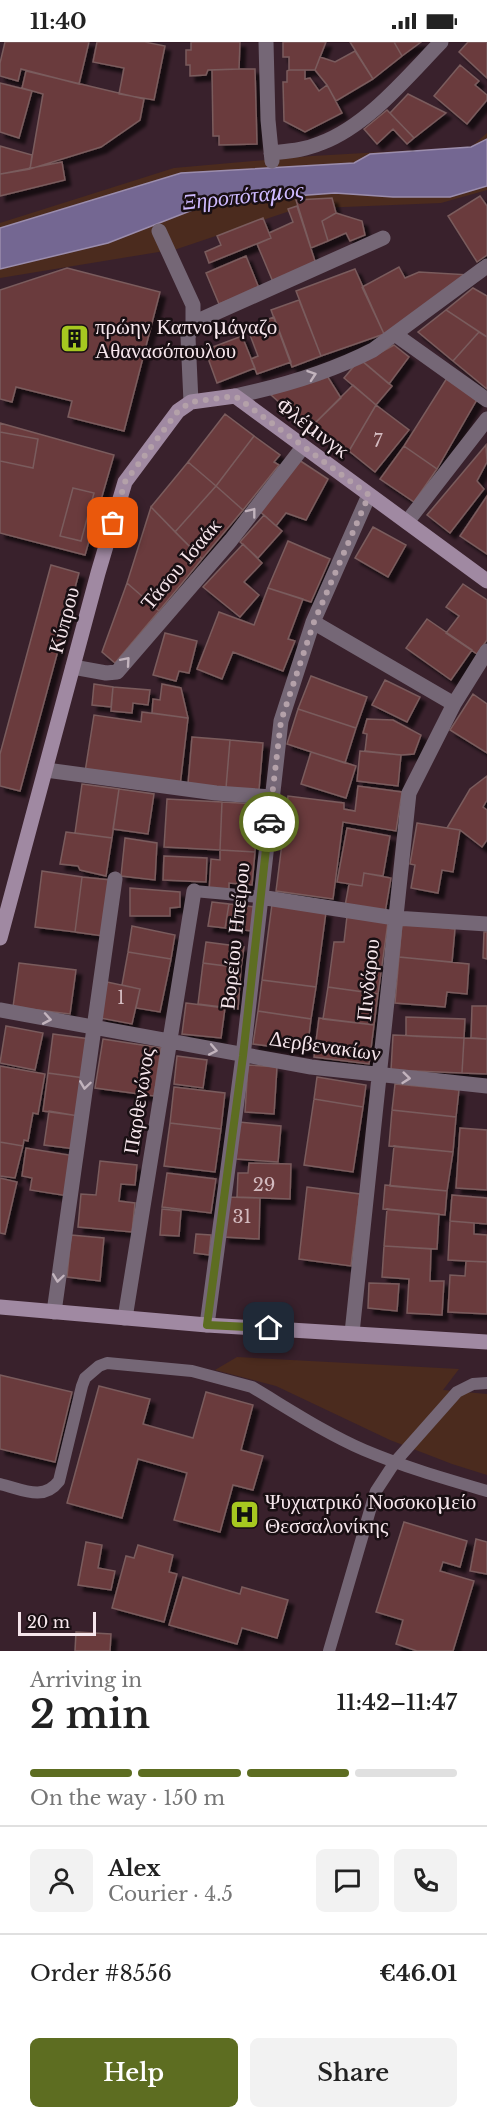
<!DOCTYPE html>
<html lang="en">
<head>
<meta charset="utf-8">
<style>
	:root { --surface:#fff; --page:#f2f2f2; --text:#222; --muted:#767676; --line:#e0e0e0; --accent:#5d6d21 }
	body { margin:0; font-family:"Libre Baskerville",serif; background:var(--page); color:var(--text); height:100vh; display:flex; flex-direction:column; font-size:22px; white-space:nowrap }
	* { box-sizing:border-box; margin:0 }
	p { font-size:20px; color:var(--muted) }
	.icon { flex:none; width:33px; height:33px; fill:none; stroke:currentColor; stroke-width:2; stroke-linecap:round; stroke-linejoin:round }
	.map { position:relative; height:1609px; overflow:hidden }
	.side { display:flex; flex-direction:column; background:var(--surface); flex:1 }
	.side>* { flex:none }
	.scale { position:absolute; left:18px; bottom:15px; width:78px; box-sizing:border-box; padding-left:6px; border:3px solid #f6e6ec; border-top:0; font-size:16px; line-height:21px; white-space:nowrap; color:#f6e6ec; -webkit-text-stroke:4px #190f13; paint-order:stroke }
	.pin { position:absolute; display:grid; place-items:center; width:51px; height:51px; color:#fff; margin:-26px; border-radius:12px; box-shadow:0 3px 9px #0006 }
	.courier { position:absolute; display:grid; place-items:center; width:60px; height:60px; margin:-30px; border:4px solid #5d6d21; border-radius:50%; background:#fff; color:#222; box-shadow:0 2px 8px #0007 }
	.head em { font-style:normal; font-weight:600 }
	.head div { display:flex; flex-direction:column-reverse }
	.head { display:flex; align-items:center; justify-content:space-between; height:102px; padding:0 30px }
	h1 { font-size:39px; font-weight:600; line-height:45px }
	.bar { display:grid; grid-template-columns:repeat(4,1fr); gap:9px 6px; align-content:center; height:72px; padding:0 30px }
	.bar i { height:8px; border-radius:4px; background:var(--line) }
	.bar .selected { background:var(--accent) }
	.bar p { grid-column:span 4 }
	.line { display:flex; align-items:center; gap:15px; padding:0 30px; border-top:2px solid var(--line) }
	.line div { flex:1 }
	.round { display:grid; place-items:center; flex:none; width:63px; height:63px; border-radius:9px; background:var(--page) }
	.cta { display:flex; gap:12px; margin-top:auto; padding:12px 30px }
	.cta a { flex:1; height:69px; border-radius:9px; background:var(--accent); color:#fff; font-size:24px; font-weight:600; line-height:69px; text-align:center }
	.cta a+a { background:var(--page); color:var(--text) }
	.status { display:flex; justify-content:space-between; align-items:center; height:42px; padding:0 30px; background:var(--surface); direction:ltr }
	.status svg { height:16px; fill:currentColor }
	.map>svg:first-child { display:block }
	.green { fill:#4b2b1e }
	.water { fill:#746792; stroke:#9b8dad; stroke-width:1.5 }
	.building { fill:#6a3b3e; stroke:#7a5c5d; stroke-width:1.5; filter:url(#shadow) }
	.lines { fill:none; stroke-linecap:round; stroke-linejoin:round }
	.lane { stroke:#756776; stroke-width:12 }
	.street { stroke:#756776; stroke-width:15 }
	.secondary { stroke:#a089a2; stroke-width:15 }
	.oneway { stroke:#c2b3bd }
	.done { stroke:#b4a1a9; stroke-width:6; stroke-dasharray:0 10.8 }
	.route { stroke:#5d6d21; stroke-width:8 }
	.labels { text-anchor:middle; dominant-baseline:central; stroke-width:5; stroke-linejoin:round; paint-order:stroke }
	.number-label { font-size:18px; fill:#d3bbc0 }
	.poi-label { font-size:21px; fill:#f6e6ec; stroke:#190f13; text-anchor:start }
	.street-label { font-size:21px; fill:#f6e6ec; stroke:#190f13 }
	.water-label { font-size:22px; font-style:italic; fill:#cebaff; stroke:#190f13 }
</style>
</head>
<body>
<div class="status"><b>11:40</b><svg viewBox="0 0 49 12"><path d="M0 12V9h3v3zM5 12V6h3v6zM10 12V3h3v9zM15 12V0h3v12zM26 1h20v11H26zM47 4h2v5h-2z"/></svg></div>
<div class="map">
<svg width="487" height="1609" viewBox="0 0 487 1609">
	<defs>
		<filter id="shadow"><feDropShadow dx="5.5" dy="5.5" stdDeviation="1.5" flood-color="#0009"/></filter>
	</defs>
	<rect width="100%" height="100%" fill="#39212c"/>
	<!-- green -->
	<path class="green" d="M487 91V148L441 161 296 167 177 207 0 236V181L174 126 312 114 471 105Z
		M237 1315 459 1327 443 1348 487 1352V1433L452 1422 390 1398 276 1344 215 1328Z"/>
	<!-- water -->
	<path class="water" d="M487 97V144L450 155H393L335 151 213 160 108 201 0 227V186L181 131 354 121 370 112 471 105Z"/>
	<!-- building -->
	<path class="building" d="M5 0H89L79 42 21 27 18 39 0 34V21Z
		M97 0H145L165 4 154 58 119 52 124 26 93 20Z
		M191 0H240L239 27 208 28 206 33 190 34V23H186V8H191Z
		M283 0H326L315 28H289V15H283Z
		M350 0H394L402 14 373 37Z
		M394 0H421L402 14Z
		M468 0H487V36L459 10Z
		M355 9 373 37 336 59 327 43 315 28 320 15 335 20Z
		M460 23 479 39 475 43 487 53V58L467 82 434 54Z
		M239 27H255L257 102 219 103V94H213L212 28Z
		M289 28H305V37L310 36 319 49 327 43 342 71 305 90 284 79 283 40H287V29Z
		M26 29 144 57 140 78 101 105 30 127 43 52 22 46Z
		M0 41 32 49 19 96 0 90Z
		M408 52 446 71 414 96 390 71Z
		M387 68 414 96 407 102 393 87 377 102 364 87Z
		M0 104 32 113 30 127 0 132Z
		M62 120 65 138 0 154V132Z
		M480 154 487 164V213L477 220 448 174Z
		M332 156 336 171 322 179 328 199 311 206 296 158Z
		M297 164 316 222 273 240 257 202 271 196 269 191 293 180 288 167Z
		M336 171 362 179 365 193 350 199 346 191 328 199 322 179Z
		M263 176 271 196 209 221 205 210 221 203 217 194Z
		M246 214 259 246 219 262 206 231Z
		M399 225 405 236 419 230 471 233 384 292 362 245Z
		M67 226 160 250 124 389 68 375 72 359 16 345 12 360 0 357V248Z
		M355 227 384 292 321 314 296 249Z
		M473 246 487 254V295L446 268Z
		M299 258 321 314 292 325 271 268Z
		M446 268 479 290 453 319 418 290Z
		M274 275 291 320 257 332 251 317 258 314 247 285Z
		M479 290 487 295V347L453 319Z
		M242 294 255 326 217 341 205 308Z
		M394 303 409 315 389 342 363 320Z
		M360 317 392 344 376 363 344 336Z
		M326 332 341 356 309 387 270 352Z
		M447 336 479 354 437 427 404 404Z
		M353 343 376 363 349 409 309 387Z
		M376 363 409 388 375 430 349 409Z
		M225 372 254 394 216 444 188 420Z
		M0 381 114 413 85 513 0 491Z
		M0 390 38 397 33 426 0 419Z
		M254 394 280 413 274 420 279 423 243 468 216 444Z
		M486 403 487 420 477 439 484 447 450 491 427 473Z
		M404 404 437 427 414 460 380 437Z
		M299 418 328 437 306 478 286 471 276 484 256 466Z
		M188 420 216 444 175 490 151 465Z
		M216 444 243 468 202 517 175 490Z
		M73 446 94 451 81 499 60 494Z
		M487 454V512L460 494Z
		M151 465 202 517 159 569 127 541Z
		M264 473 282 489 258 516 240 500Z
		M373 485 406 503 388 535 355 516Z
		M288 499 330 517 311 560 268 546Z
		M243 502 262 521 244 540 259 553 240 575 203 545Z
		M51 523 79 531 20 749 0 744V712Z
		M127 541 159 569 115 621 102 610Z
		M463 542 487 558V598L477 612 446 591 459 574 446 565Z
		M268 546 303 557 288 597 295 599 283 629 233 610 222 637 197 627 219 570 254 583Z
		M427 577 472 608 451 638 406 606Z
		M165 591 197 599 189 631 179 629 176 639 153 633Z
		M311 634 367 655 356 686 298 667Z
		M385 638 420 655 407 680 372 663Z
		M94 642 113 645 111 665 92 663Z
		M162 642 181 646 188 676 152 671 153 657 160 658Z
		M113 645 150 648 148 663 133 661 132 671 111 669Z
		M473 652 487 662V711L450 688Z
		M298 667 356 686 345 721 287 702Z
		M142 670 188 676 180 744 85 730 94 673 141 680Z
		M367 677 393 678 421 693 414 712 401 713 365 709 367 692 363 691Z
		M192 695 230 698 226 746 188 742Z
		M230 698 263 701 259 748 226 746Z
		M360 709 401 713 398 744 357 739Z
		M311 710 356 724 346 756 301 742Z
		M487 734V758L483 765 487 768V798L482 805 460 788 447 786 470 747Z
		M82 742 119 747 112 796 75 791Z
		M358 744 402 750 396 789 343 780 333 857 276 849 288 754 344 761V767L355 769Z
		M119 747 154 752 148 792 113 787Z
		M167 757 222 760 220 808 164 805Z
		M222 760 258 762 255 810 220 808Z
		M417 781 460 788 453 830 442 828 438 851 411 846 415 823 410 822Z
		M347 786 390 794 383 834 364 831 362 844 337 840Z
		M66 790 112 796 106 834 80 828 78 824 60 822Z
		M125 796 157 801 155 838 121 834Z
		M220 808 255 810 252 843 229 841V852L209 850 211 817 220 818Z
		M164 814 207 816 206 840 163 838Z
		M42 829 82 835 75 890 35 885Z
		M364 831 391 836 385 871 345 864 349 842 362 844Z
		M82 835 111 838 103 894 75 890Z
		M130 846 180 850V865L170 866V874H130Z
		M212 860 229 862 225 886 208 884Z
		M229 862 255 865 252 889 225 886Z
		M272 862 326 870 316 945 262 938Z
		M347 874 388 880 378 952 328 945 334 900H344Z
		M402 881 455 887 452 920 399 915Z
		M132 884 175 893 171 917 128 910Z
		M484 890H487V917L483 916Z
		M206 900 244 905 241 926 203 921Z
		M128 910 171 917 160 970 136 966 140 947 122 943Z
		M399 915 469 922 467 952 447 950 445 965 395 961Z
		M19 921 76 928 70 972 13 965Z
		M203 921 241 926 238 967 198 962Z
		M262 938 316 945 311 977 258 969Z
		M107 940 140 947 132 982 100 976Z
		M328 945 378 952 374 983 323 977Z
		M186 961 225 966 221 996 182 992Z
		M472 964H487V997L471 996Z
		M258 969 311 977 307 1009 253 1002Z
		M406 975 465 977 464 996 406 994Z
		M319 976 374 983 369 1022 314 1015Z
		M6 984 43 991 35 1028 0 1021Z
		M53 992 90 997 84 1036 48 1031Z
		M393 993 464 996 462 1031 391 1028Z
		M464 996 487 997V1032L462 1031Z
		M103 997 161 1006 154 1054 95 1046Z
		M177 1014 207 1018 203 1046 174 1042Z
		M248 1023 277 1025 274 1072 245 1070Z
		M0 1024 45 1032 38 1072 33 1071 28 1099 24 1098 23 1104 0 1100Z
		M48 1031 84 1036 79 1074 43 1069Z
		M317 1035 366 1043 363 1065 314 1057Z
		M395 1042 459 1048 456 1075 392 1068Z
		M174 1045 225 1051 221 1087 170 1081Z
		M314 1057 363 1065 353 1130 304 1123Z
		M392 1068 456 1075 453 1110 389 1104Z
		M49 1069 79 1074 75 1107 44 1103Z
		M239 1080 281 1084 278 1120 236 1117Z
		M170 1081 221 1087 215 1130 164 1124Z
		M460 1086 487 1088V1148L456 1146Z
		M0 1100 23 1104 15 1136 0 1134Z
		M394 1104 453 1110 447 1149 390 1144Z
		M26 1106 75 1114 68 1154 30 1148 32 1136 22 1134Z
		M100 1119 137 1123 135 1143 121 1142 119 1159 135 1161 132 1190 78 1185 81 1152 96 1153Z
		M249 1121 291 1122 290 1157 237 1155 238 1131H248Z
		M167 1131 216 1137 211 1171 162 1165Z
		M0 1136 17 1140 5 1192 0 1191Z
		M385 1143 447 1149 445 1173 383 1167Z
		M307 1145 360 1152 351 1224 299 1217Z
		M452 1153 487 1156V1182L450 1179Z
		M225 1155 260 1156 259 1197 224 1195Z
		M162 1167 181 1169 179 1194 160 1193Z
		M387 1167 439 1172 437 1207 384 1204Z
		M450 1179 474 1181V1192L487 1193V1220L448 1218Z
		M196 1192 211 1193 209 1213 194 1211Z
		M71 1193 104 1196 100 1239 67 1235Z
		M384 1204 431 1207 430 1239H444L442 1273 407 1271 409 1237 382 1235Z
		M466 1219 487 1220V1272L448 1270 450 1233 465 1234Z
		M369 1241 399 1242 397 1269 368 1266Z
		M0 1333 72 1350 55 1420 0 1407Z
		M99 1344 150 1357 143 1382 193 1396 206 1350 253 1363 241 1408 263 1414 253 1448 233 1443 220 1490 174 1478 187 1431 138 1417 122 1476 67 1461Z
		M404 1480 467 1499 460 1525 443 1520 440 1529 474 1539 453 1609H417L396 1602 403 1578 376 1570Z
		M476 1497 487 1500V1532L470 1529Z
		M86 1500 102 1503 98 1526 115 1529 111 1548 78 1543Z
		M138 1503 173 1513 169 1530 177 1532 164 1580 112 1566 126 1514 134 1516Z
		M183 1535 240 1552 242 1545 288 1558 277 1596 242 1586 237 1602 169 1583Z
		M76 1590 111 1592 110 1609H75Z"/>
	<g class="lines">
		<!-- lane -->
		<path class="lane" d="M194 849 260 855
			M0 1442C22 1447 43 1460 59 1439L82 1344 85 1336 99 1324 107 1321 192 1329 252 1345C289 1367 325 1391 364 1408 404 1425 446 1437 487 1449
			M329 1609 373 1458 376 1449 395 1420 457 1350 473 1342 487 1341"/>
		<!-- street -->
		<path class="street" d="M266 0 268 78 272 119
			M271 111C288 109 305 108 321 101 367 84 407 35 441 0
			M159 189 193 263V281L188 295 191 360
			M193 281 383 196
			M396 293 487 358
			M235 354C283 344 330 330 373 308L487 224
			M407 480 487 377
			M313 580 454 662
			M73 625 106 631 117 630 231 498 303 405
			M46 728 216 751 272 755
			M260 855 395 876 487 882
			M0 968 311 1025 487 1044
			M54 1270 115 837
			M125 1276 194 849
			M207 1283 243 1014 281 679 313 580 369 453
			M352 1291 409 751 454 662 487 609"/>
		<!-- secondary -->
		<path class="secondary" d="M0 896 98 531 125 440 178 369 191 360 235 354 487 539
			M0 1265 207 1283 487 1300"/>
	</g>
	<!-- one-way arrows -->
	<defs><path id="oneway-chevron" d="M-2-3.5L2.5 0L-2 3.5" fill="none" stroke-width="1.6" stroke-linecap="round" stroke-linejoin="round" transform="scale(1.5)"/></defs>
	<g class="oneway">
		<use href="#oneway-chevron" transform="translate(312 333) rotate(-19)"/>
		<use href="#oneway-chevron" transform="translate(252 470) rotate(-52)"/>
		<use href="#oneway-chevron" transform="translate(126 619) rotate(-49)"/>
		<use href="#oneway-chevron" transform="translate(47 977) rotate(10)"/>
		<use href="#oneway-chevron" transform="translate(213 1008) rotate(11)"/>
		<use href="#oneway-chevron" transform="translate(406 1036) rotate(6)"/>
		<use href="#oneway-chevron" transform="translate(85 1043) rotate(98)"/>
		<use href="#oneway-chevron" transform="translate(58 1236) rotate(98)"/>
	</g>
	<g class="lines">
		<!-- done -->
		<path class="done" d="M113 481 125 440 178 369 191 360 235 354 369 453 314 580 281 679 269 780"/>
		<!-- route -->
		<path class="route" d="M269 780 243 1014 207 1283 269 1286"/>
	</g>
	<!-- icons -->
	<defs>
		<symbol id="building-square" viewBox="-11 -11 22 22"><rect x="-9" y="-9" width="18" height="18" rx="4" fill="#a6c820" stroke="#190f13"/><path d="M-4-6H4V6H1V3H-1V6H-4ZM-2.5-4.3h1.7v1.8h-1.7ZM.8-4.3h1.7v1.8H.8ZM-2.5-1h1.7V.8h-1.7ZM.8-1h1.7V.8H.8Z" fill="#111"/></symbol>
		<symbol id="hospital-square" viewBox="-11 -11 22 22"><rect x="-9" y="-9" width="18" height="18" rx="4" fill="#a6c820" stroke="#190f13"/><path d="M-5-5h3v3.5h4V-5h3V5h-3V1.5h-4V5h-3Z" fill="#111"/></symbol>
	</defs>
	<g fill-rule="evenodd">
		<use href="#building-square" x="58" y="280" width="33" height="33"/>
		<use href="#hospital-square" x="228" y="1456" width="33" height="33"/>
	</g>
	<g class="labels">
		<!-- number labels -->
		<g class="number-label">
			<text x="378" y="399">7</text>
			<text x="121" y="956">1</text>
			<text x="264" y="1143">29</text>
			<text x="242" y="1175">31</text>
		</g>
		<!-- poi labels -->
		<g class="poi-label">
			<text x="95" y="285">πρώην Καπνομάγαζο<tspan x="95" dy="24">Αθανασόπουλου</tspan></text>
			<text x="265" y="1460">Ψυχιατρικό Νοσοκομείο<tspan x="265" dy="24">Θεσσαλονίκης</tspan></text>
		</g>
		<!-- street labels -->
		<g class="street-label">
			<text transform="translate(313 386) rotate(37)">Φλέμινγκ</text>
			<text transform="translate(181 522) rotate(-50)">Τάσου Ισαάκ</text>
			<text transform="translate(64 578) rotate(-75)">Κύπρου</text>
			<text transform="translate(235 894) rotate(-84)">Βορείου Ηπείρου</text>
			<text transform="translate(368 938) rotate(-84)">Πινδάρου</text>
			<text transform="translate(325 1004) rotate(8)">Δερβενακίων</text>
			<text transform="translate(139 1059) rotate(-81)">Παρθενώνος</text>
		</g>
		<!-- water labels -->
		<g class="water-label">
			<text transform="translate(243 154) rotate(-6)">Ξηροπόταμος</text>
		</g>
	</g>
</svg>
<div class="scale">20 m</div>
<div class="pin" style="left:113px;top:481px;background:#ea580c"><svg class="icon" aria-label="bag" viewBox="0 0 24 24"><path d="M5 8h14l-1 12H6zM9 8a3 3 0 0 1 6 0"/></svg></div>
<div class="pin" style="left:269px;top:1286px;background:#1f2937"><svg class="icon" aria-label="home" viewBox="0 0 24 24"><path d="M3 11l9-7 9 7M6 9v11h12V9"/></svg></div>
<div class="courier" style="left:269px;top:780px"><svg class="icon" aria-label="car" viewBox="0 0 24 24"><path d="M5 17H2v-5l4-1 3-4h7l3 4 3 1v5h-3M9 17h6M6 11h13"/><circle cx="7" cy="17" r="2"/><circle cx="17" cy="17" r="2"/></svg></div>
</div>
<section class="side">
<div class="head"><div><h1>2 min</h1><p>Arriving in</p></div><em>11:42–11:47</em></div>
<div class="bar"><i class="selected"></i><i class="selected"></i><i class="selected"></i><i></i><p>On the way · 150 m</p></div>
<div class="line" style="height:108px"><a class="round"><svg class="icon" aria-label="person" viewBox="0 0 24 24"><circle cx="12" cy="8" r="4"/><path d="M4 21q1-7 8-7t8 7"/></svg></a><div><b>Alex</b><p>Courier · 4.5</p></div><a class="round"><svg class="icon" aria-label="chat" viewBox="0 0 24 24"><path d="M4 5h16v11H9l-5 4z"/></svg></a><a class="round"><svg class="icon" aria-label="phone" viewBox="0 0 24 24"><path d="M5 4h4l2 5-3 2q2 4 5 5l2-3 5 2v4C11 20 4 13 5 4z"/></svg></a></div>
<div class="line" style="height:78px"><div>Order #8556</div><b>€46.01</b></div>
<div class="cta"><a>Help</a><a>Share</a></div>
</section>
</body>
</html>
